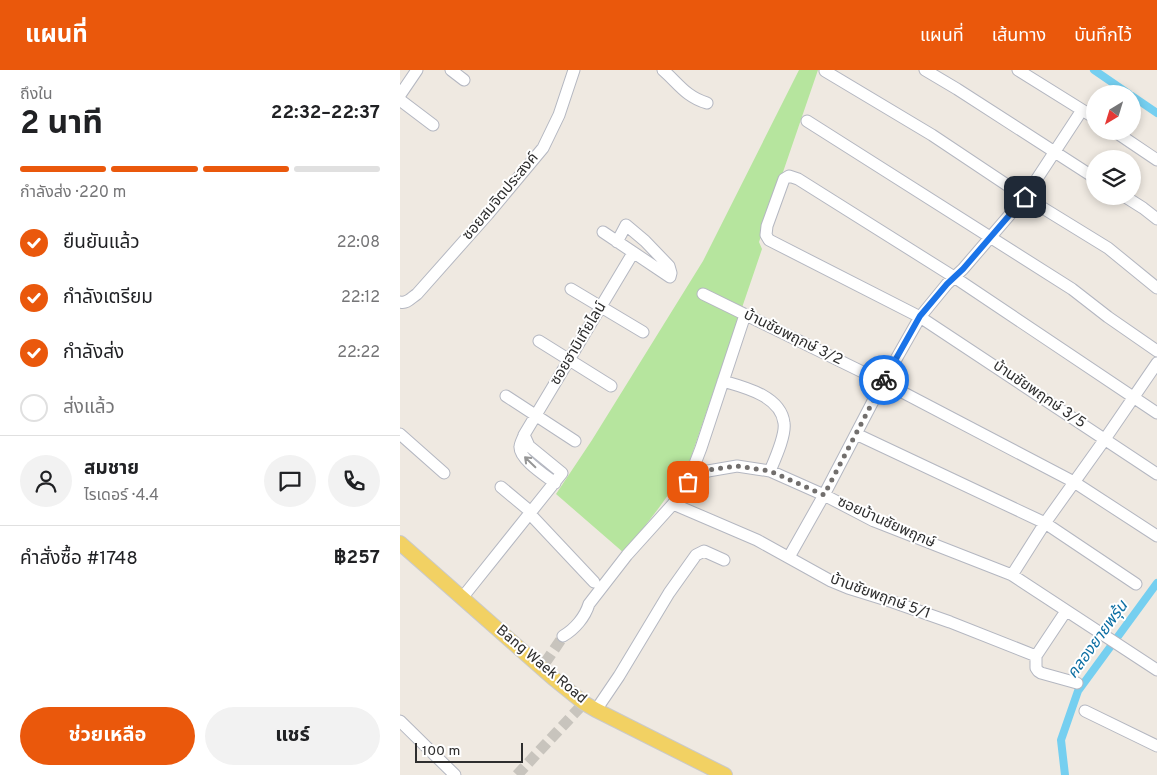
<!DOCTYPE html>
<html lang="th">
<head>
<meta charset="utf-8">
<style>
	:root { --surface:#fff; --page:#f2f2f2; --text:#202124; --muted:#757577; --line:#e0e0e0; --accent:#ea580c }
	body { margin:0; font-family:Overpass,"Noto Sans Thai",sans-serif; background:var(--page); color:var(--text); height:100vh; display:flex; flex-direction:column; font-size:19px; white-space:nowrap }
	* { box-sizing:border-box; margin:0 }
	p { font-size:16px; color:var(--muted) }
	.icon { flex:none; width:28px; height:28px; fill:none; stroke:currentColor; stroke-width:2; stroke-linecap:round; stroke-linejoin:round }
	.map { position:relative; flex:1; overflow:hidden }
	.panel { display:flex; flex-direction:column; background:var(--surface); width:400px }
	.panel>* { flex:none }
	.needle { width:32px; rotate:218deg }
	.controls { position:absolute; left:686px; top:15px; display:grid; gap:10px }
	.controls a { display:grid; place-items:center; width:55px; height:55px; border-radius:50%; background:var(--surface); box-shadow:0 2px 8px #0003; font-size:25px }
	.scale { position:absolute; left:15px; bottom:12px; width:108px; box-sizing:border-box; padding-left:5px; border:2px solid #2e2e2e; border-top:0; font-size:14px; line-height:18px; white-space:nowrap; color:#2e2e2e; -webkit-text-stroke:4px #fff; paint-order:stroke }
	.pin { position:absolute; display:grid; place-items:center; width:42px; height:42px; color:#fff; margin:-21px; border-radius:10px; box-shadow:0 2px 8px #0006 }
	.courier { position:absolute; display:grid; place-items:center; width:50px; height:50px; margin:-25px; border:4px solid #1a73e8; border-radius:50%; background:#fff; color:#222; box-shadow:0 1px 6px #0007 }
	.head em { font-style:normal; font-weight:700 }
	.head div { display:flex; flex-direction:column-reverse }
	.head { display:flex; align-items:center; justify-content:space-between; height:85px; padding:0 20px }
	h1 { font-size:32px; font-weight:700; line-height:38px }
	.bar { display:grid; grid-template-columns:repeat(4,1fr); gap:8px 5px; align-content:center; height:60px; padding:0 20px }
	.bar i { height:6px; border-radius:4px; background:var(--line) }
	.bar .selected { background:var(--accent) }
	.bar p { grid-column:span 4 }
	.line { display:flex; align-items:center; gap:12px; padding:0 20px; border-top:1px solid var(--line) }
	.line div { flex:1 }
	.round { display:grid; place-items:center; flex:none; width:52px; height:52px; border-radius:26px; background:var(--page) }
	ol { padding:0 20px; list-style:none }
	li { display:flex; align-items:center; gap:15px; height:55px }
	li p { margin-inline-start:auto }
	li .icon { padding:5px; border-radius:50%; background:var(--accent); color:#fff; stroke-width:4 }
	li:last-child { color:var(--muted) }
	li i { width:28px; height:28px; border:2px solid var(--line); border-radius:50% }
	.action { display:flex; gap:10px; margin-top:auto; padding:10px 20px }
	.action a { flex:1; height:58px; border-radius:30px; background:var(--accent); color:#fff; font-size:20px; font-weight:700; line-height:58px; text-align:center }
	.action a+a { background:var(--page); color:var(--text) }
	header { display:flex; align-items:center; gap:30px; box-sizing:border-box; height:70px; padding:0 25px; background:var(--accent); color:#fff }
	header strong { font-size:24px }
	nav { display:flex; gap:28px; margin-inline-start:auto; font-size:18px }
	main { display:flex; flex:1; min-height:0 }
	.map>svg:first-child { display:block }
	.green { fill:#b6e59e }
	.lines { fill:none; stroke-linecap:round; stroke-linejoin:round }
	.canal { stroke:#75cff0; stroke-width:8 }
	.minor-tunnel { stroke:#c8c4bd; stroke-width:11; stroke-dasharray:11 5.5; stroke-linecap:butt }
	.minor-casing { stroke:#b4b7c1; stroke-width:13 }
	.major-casing { stroke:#c9c9c9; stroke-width:16 }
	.minor { stroke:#fff; stroke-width:11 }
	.major { stroke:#f2d163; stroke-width:14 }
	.oneway { stroke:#969696 }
	.done { stroke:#726f6d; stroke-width:5; stroke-dasharray:0 9 }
	.route { stroke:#1a73e8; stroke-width:6 }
	.labels { text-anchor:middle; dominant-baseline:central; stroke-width:4; stroke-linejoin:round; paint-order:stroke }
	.street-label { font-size:15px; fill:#2e2e2e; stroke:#fff }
	.water-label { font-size:16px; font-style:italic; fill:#0d6fa3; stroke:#fff }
</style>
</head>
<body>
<header>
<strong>แผนที่</strong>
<nav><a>แผนที่</a><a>เส้นทาง</a><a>บันทึกไว้</a></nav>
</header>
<main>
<section class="panel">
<div class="head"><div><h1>2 นาที</h1><p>ถึงใน</p></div><em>22:32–22:37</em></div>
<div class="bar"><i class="selected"></i><i class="selected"></i><i class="selected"></i><i></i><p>กำลังส่ง · 220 m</p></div>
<ol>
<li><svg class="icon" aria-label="check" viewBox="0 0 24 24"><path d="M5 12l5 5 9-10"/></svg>ยืนยันแล้ว<p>22:08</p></li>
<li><svg class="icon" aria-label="check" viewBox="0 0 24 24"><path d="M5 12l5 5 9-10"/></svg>กำลังเตรียม<p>22:12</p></li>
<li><svg class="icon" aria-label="check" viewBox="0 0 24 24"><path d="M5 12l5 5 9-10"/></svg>กำลังส่ง<p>22:22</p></li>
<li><i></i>ส่งแล้ว</li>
</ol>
<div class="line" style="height:90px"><a class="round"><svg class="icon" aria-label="person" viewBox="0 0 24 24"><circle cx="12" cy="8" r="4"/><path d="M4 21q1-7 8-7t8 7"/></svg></a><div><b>สมชาย</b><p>ไรเดอร์ · 4.4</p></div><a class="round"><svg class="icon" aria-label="chat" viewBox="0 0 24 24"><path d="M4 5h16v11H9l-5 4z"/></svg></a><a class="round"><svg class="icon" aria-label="phone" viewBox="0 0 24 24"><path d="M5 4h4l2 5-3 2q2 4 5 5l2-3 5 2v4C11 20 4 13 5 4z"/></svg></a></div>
<div class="line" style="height:65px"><div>คำสั่งซื้อ #1748</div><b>฿257</b></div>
<div class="action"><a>ช่วยเหลือ</a><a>แชร์</a></div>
</section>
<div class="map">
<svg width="757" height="705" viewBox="0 0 757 705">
	<rect width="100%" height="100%" fill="#efe9e1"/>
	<!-- green -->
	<path class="green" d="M399 0H418L359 172 362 179 287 399 258 439 224 483 156 424 192 370 303 191Z"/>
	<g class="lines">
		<!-- canal -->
		<path class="canal" d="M694 0 729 24
			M732 26 757 43
			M665 705 661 670 678 621 757 513"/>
		<!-- minor-tunnel -->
		<path class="minor-tunnel" d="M145 593 162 568
			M117 705 184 633"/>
		<defs>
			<path id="minor" d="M51 0 64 10
				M263 0C278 13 286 27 307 33
				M525 0 557 19 695 108
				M618 0 695 48
				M425 1 532 65 625 127 708 178 757 218
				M0 25 17 0
				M0 30 33 55
				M407 51 672 219 708 247 757 281
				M714 61 757 90
				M724 126 743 138 757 149
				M203 162 270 207 271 203 269 196 245 171 226 155 217 172
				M171 219 243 262
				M303 224 483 312 674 412 757 466
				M0 232C7 234 11 228 17 224L88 144 143 78 159 45 174 0
				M139 271 211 316
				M323 311C344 317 381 326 384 353 386 365 375 389 370 401
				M106 326 175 371
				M757 343 554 207 398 109 389 106 384 109 367 156 366 165 369 170 520 247 757 404
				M0 364 44 403
				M456 364 645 453 736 514
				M288 412 301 378 345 245
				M155 413C146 406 119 389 120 377 120 373 123 369 124 365L233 183
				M101 417 131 442
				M273 434 357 470 431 511 448 518 493 532 550 552 636 586
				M130 444 194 512
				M389 487 424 425 483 312 520 247 547 214 563 199 625 127 682 40
				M612 505 645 453 705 369 757 293
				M62 528 162 403 129 376 124 365
				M666 541 636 586V598L638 601 641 603 677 613
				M163 566C175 559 185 547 189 534L227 485 273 434 288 412 308 401 337 396 370 401 424 425 474 451 612 505 757 600
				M196 640 219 606 269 523 296 485 304 481 324 490
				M685 641 757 676
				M0 651 55 705"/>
			<path id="major" d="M0 473 153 608 184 633 196 640 325 705"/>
		</defs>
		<!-- minor casing -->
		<use href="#minor" class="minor-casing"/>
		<!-- major casing -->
		<use href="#major" class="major-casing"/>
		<!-- minor -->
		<use href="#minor" class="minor"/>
		<!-- major -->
		<use href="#major" class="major"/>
	</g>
	<!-- one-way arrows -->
	<defs><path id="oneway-shaft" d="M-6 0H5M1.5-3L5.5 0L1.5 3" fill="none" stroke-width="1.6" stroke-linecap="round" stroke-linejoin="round" transform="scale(1.25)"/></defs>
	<use class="oneway" href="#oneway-shaft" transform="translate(130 392) rotate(-136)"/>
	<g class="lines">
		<!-- done -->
		<path class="done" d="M288 412 308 400 337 396 370 401 424 425 484 310"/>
		<!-- route -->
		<path class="route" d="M484 310 520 246 547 214 563 199 625 127"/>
	</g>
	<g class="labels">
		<!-- street labels -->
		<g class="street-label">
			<text transform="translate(101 127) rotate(-50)">ซอยสมจิตประสงค์</text>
			<text transform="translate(393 268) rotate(26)">บ้านชัยพฤกษ์ 3/2</text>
			<text transform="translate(179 274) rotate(-59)">ซอยฮาบิเทียไลน์</text>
			<text transform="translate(639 325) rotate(34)">บ้านชัยพฤกษ์ 3/5</text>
			<text transform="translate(486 453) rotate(24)">ซอยบ้านชัยพฤกษ์</text>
			<text transform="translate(480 527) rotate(20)">บ้านชัยพฤกษ์ 5/1</text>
			<text transform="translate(141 595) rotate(40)">Bang Waek Road</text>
		</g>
		<!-- water labels -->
		<g class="water-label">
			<text transform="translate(698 570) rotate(-54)">คลองยายพรุ้น</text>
		</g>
	</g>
</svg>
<div class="controls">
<a><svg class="needle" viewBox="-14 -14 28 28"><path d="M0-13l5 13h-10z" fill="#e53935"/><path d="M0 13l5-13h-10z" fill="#757577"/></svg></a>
<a><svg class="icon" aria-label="layers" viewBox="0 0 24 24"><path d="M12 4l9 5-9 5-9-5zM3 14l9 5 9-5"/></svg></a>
</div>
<div class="scale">100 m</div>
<div class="pin" style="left:288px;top:412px;background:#ea580c"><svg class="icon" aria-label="bag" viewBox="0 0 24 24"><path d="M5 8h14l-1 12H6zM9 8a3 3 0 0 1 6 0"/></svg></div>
<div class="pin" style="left:625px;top:127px;background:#1f2937"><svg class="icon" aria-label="home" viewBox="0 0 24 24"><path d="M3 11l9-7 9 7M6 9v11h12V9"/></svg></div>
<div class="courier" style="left:484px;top:310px"><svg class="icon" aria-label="bike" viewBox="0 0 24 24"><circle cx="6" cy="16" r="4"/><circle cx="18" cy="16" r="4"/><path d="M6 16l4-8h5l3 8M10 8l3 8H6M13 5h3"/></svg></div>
</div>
</main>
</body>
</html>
